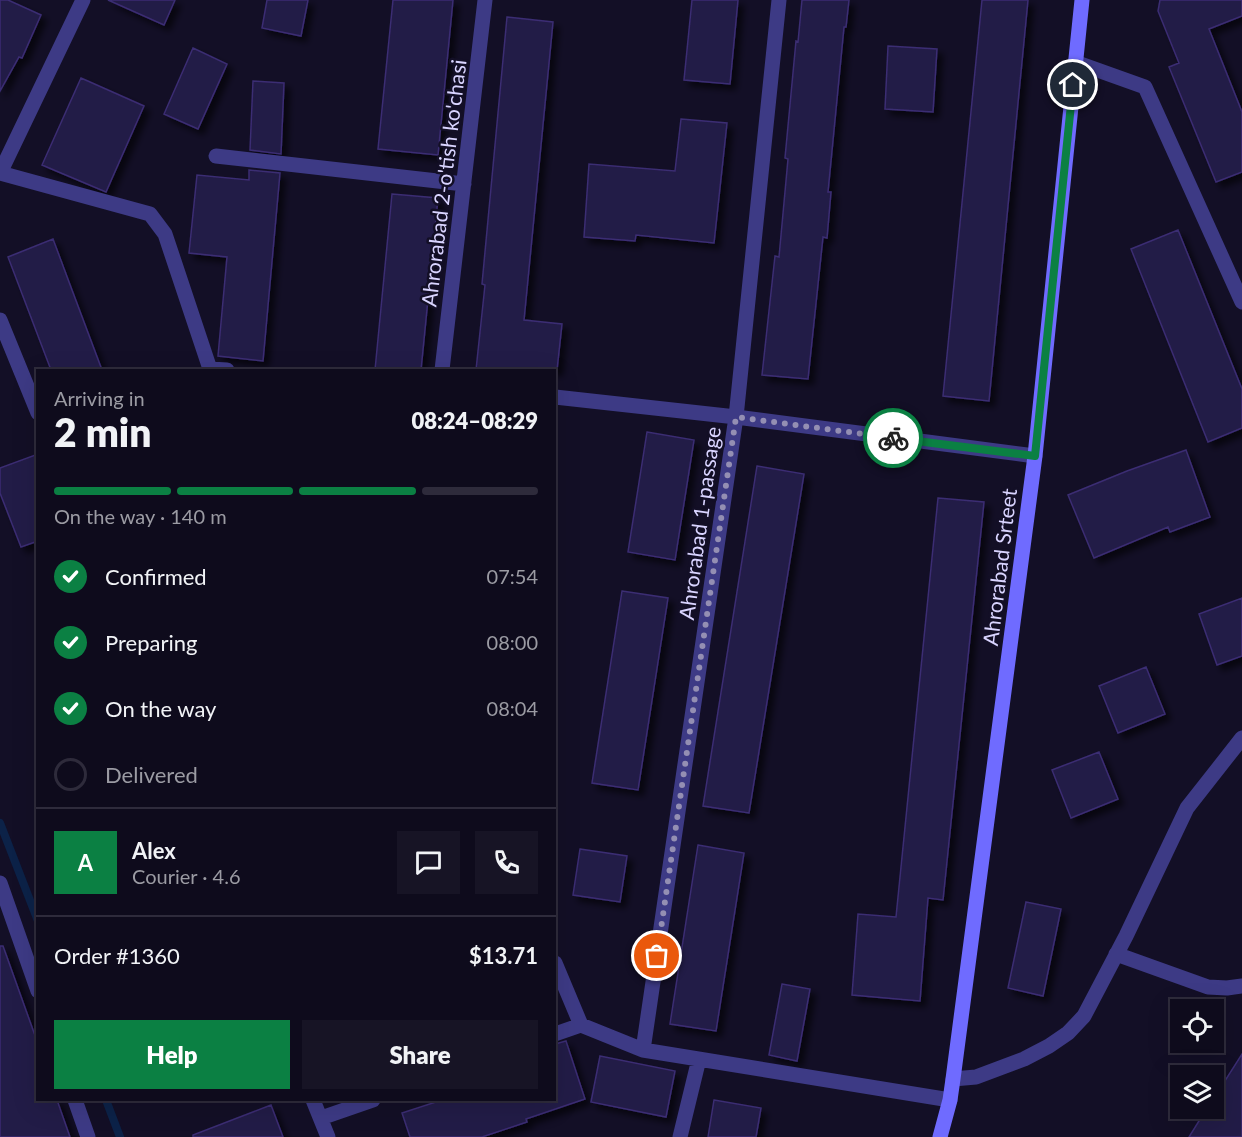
<!DOCTYPE html>
<html lang="en">
<head>
<meta charset="utf-8">
<style>
	:root { --surface:#0e0b1c; --page:#171425; --text:#f1f3f6; --muted:#9b9ba3; --line:#2e2b3b; --accent:#0b8043 }
	body { margin:0; font-family:Lato,sans-serif; background:var(--page); color:var(--text); height:100vh; display:flex; flex-direction:column; font-size:22px; white-space:nowrap }
	* { box-sizing:border-box; margin:0 }
	p { font-size:20px; color:var(--muted) }
	.icon { flex:none; width:33px; height:33px; fill:none; stroke:currentColor; stroke-width:2; stroke-linecap:round; stroke-linejoin:round }
	.map { position:relative; flex:1; overflow:hidden }
	.side { position:absolute; left:36px; top:369px; width:520px; height:732px; display:flex; flex-direction:column; background:var(--surface); border-radius:0px; box-shadow:0 6px 24px #0002,0 0 0 2px var(--line) }
	.side>* { flex:none }
	.fabs { position:absolute; left:1170px; top:999px; display:grid; gap:12px }
	.fabs a { display:grid; place-items:center; width:54px; height:54px; border-radius:0px; background:var(--surface); box-shadow:0 6px 24px #0002,0 0 0 2px var(--line); font-size:30px }
	.pin { position:absolute; display:grid; place-items:center; width:51px; height:51px; color:#fff; margin:-26px; border:3px solid #fff; border-radius:50%; box-shadow:0 2px 6px #0007 }
	.courier { position:absolute; display:grid; place-items:center; width:60px; height:60px; margin:-30px; border:4px solid #0b8043; border-radius:50%; background:#fff; color:#222; box-shadow:0 2px 8px #0007 }
	.headline em { font-style:normal; font-weight:800 }
	.headline div { display:flex; flex-direction:column-reverse }
	.headline { display:flex; align-items:center; justify-content:space-between; height:102px; padding:0 18px }
	h1 { font-size:39px; font-weight:800; line-height:45px }
	.bar { display:grid; grid-template-columns:repeat(4,1fr); gap:9px 6px; align-content:center; height:72px; padding:0 18px }
	.bar i { height:8px; border-radius:4px; background:var(--line) }
	.bar .selected { background:var(--accent) }
	.bar p { grid-column:span 4 }
	.line { display:flex; align-items:center; gap:15px; padding:0 18px; border-top:2px solid var(--line) }
	.line div { flex:1 }
	.round { display:grid; place-items:center; flex:none; width:63px; height:63px; border-radius:0px; background:var(--page) }
	ol { padding:0 18px; list-style:none }
	li { display:flex; align-items:center; gap:18px; height:66px }
	li p { margin-inline-start:auto }
	li .icon { padding:6px; border-radius:50%; background:var(--accent); color:#fff; stroke-width:4 }
	li:last-child { color:var(--muted) }
	li i { width:33px; height:33px; border:3px solid var(--line); border-radius:50% }
	.action { display:flex; gap:12px; margin-top:auto; padding:12px 18px }
	.action a { flex:1; height:69px; border-radius:0px; background:var(--accent); color:#fff; font-size:24px; font-weight:800; line-height:69px; text-align:center }
	.action a+a { background:var(--page); color:var(--text) }
	.map>svg:first-child { display:block }
	.lines { fill:none; stroke-linecap:round; stroke-linejoin:round }
	.stream { stroke:#0c2248; stroke-width:8 }
	.building { fill:#241b47; stroke:#3b2d73; stroke-width:1.5; filter:url(#shadow) }
	.street { stroke:#3d3a85; stroke-width:15 }
	.secondary { stroke:#6f6bff; stroke-width:15 }
	.done { stroke:#948fb3; stroke-width:6; stroke-dasharray:0 10.8 }
	.route { stroke:#0b8043; stroke-width:8 }
	.labels { text-anchor:middle; dominant-baseline:central; stroke-width:5; stroke-linejoin:round; paint-order:stroke }
	.street-label { font-size:21px; fill:#d9d4ff; stroke:#130f26 }
</style>
</head>
<body>
<div class="map">
<svg width="1242" height="1137" viewBox="0 0 1242 1137">
	<defs>
		<filter id="shadow"><feDropShadow dx="5.5" dy="5.5" stdDeviation="3" flood-color="#0009"/></filter>
	</defs>
	<rect width="100%" height="100%" fill="#130f26"/>
	<g class="lines">
		<!-- stream -->
		<path class="stream" d="M0 823 38 921
			M106 1100 120 1137"/>
	</g>
	<!-- building -->
	<path class="building" d="M0 0H8L41 15 22 58 19 57 0 91Z
		M108 0H175L164 25Z
		M267 0H308L301 36 262 28Z
		M393 0H453L438 155 378 149Z
		M692 0H738L730 84 684 80Z
		M802 0H849L846 27H844L828 192H831L827 238 823 237 808 379 762 375 775 256 779 257 788 159 785 158 796 41 798 42Z
		M982 0H1028L989 401 943 396Z
		M1160 0H1242V16L1209 29 1242 112V172L1216 182 1169 67 1179 63 1158 11Z
		M507 17 553 22 524 320 562 324 557 370H476L485 285 482 284Z
		M888 46 937 49 933 112 885 109Z
		M193 48 227 64 198 129 164 114Z
		M81 78 144 106 106 192 42 165Z
		M253 81 284 83 281 154 250 150Z
		M681 119 727 123 714 243 636 235 635 241 584 237 589 164 675 171Z
		M249 170 280 173 263 361 218 356 227 257 189 253 197 175 249 180Z
		M392 194 438 198 421 370H375Z
		M1178 230 1242 389V428L1208 442 1131 249Z
		M53 239 69 282 102 370H51L8 257Z
		M647 432 694 440 675 560 628 552Z
		M1186 450 1210 517 1170 532 1168 527 1094 558 1068 495 1127 471Z
		M38 454V541L21 547 0 493V468Z
		M757 466 804 474 749 813 703 806Z
		M938 498 984 502 943 900 928 898 920 1001 852 995 858 914 896 917Z
		M622 591 668 598 638 790 592 783Z
		M1242 598V656L1217 665 1199 614Z
		M1146 667 1165 714 1118 733 1099 686Z
		M1099 752 1118 799 1071 818 1052 770Z
		M698 845 744 853 716 1031 670 1024Z
		M580 849 627 856 620 902 573 895Z
		M1026 902 1061 909 1043 996 1008 988Z
		M0 946H3L38 1044V1100H57L70 1137H0Z
		M782 984 810 989 797 1061 769 1055Z
		M566 1041 585 1099 526 1119 527 1122 482 1137H410L402 1113 442 1100H555V1044Z
		M1242 1054V1137H1189L1207 1108H1214V1098Z
		M600 1056 675 1071 666 1117 591 1102Z
		M714 1100 761 1108 756 1137H708Z
		M271 1105 283 1137H193V1135Z"/>
	<g class="lines">
		<!-- street -->
		<path class="street" d="M1075 62 1145 87 1242 302
			M216 156 464 184
			M0 173 150 214 165 234 210 369 227 370
			M0 173 83 0
			M0 320 38 413
			M442 370 485 0
			M555 397 736 417 1035 456
			M0 883 38 991
			M1116 954 1208 987 1227 988 1242 986
			M555 963 581 1025
			M555 1034 581 1025 643 1050 950 1100
			M643 1050 736 417 779 0
			M953 1079 976 1077 1024 1059 1049 1046 1068 1033 1084 1016 1126 936 1187 808 1242 738
			M75 1100 88 1137
			M313 1100 328 1137
			M321 1118 373 1100
			M680 1137 699 1059"/>
		<!-- secondary -->
		<path class="secondary" d="M940 1137 950 1100 953 1079 1035 456 1082 0"/>
	</g>
	<g class="lines">
		<!-- done -->
		<path class="done" d="M657 956 736 417 893 438"/>
		<!-- route -->
		<path class="route" d="M893 438 1035 456 1073 85"/>
	</g>
	<g class="labels">
		<!-- street labels -->
		<g class="street-label">
			<text transform="translate(443 183) rotate(-83)">Ahrorabad 2-o'tish ko'chasi</text>
			<text transform="translate(699 523) rotate(-82)">Ahrorabad 1-passage</text>
			<text transform="translate(999 567) rotate(-83)">Ahrorabad Srteet</text>
		</g>
	</g>
</svg>
<div class="fabs">
<a><svg class="icon" aria-label="locate" viewBox="0 0 24 24"><circle cx="12" cy="12" r="6"/><path d="M12 2v4M12 18v4M2 12h4M18 12h4"/></svg></a>
<a><svg class="icon" aria-label="layers" viewBox="0 0 24 24"><path d="M12 4l9 5-9 5-9-5zM3 14l9 5 9-5"/></svg></a>
</div>
<div class="pin" style="left:657px;top:956px;background:#ea580c"><svg class="icon" aria-label="bag" viewBox="0 0 24 24"><path d="M5 8h14l-1 12H6zM9 8a3 3 0 0 1 6 0"/></svg></div>
<div class="pin" style="left:1073px;top:85px;background:#1f2937"><svg class="icon" aria-label="home" viewBox="0 0 24 24"><path d="M3 11l9-7 9 7M6 9v11h12V9"/></svg></div>
<div class="courier" style="left:893px;top:438px"><svg class="icon" aria-label="bike" viewBox="0 0 24 24"><circle cx="6" cy="16" r="4"/><circle cx="18" cy="16" r="4"/><path d="M6 16l4-8h5l3 8M10 8l3 8H6M13 5h3"/></svg></div>
<section class="side">
<div class="headline"><div><h1>2 min</h1><p>Arriving in</p></div><em>08:24–08:29</em></div>
<div class="bar"><i class="selected"></i><i class="selected"></i><i class="selected"></i><i></i><p>On the way · 140 m</p></div>
<ol>
<li><svg class="icon" aria-label="check" viewBox="0 0 24 24"><path d="M5 12l5 5 9-10"/></svg>Confirmed<p>07:54</p></li>
<li><svg class="icon" aria-label="check" viewBox="0 0 24 24"><path d="M5 12l5 5 9-10"/></svg>Preparing<p>08:00</p></li>
<li><svg class="icon" aria-label="check" viewBox="0 0 24 24"><path d="M5 12l5 5 9-10"/></svg>On the way<p>08:04</p></li>
<li><i></i>Delivered</li>
</ol>
<div class="line" style="height:108px"><b class="round" style="background:var(--accent);color:#fff">A</b><div><b>Alex</b><p>Courier · 4.6</p></div><a class="round"><svg class="icon" aria-label="chat" viewBox="0 0 24 24"><path d="M4 5h16v11H9l-5 4z"/></svg></a><a class="round"><svg class="icon" aria-label="phone" viewBox="0 0 24 24"><path d="M5 4h4l2 5-3 2q2 4 5 5l2-3 5 2v4C11 20 4 13 5 4z"/></svg></a></div>
<div class="line" style="height:78px"><div>Order #1360</div><b>$13.71</b></div>
<div class="action"><a>Help</a><a>Share</a></div>
</section>
</div>
</body>
</html>
